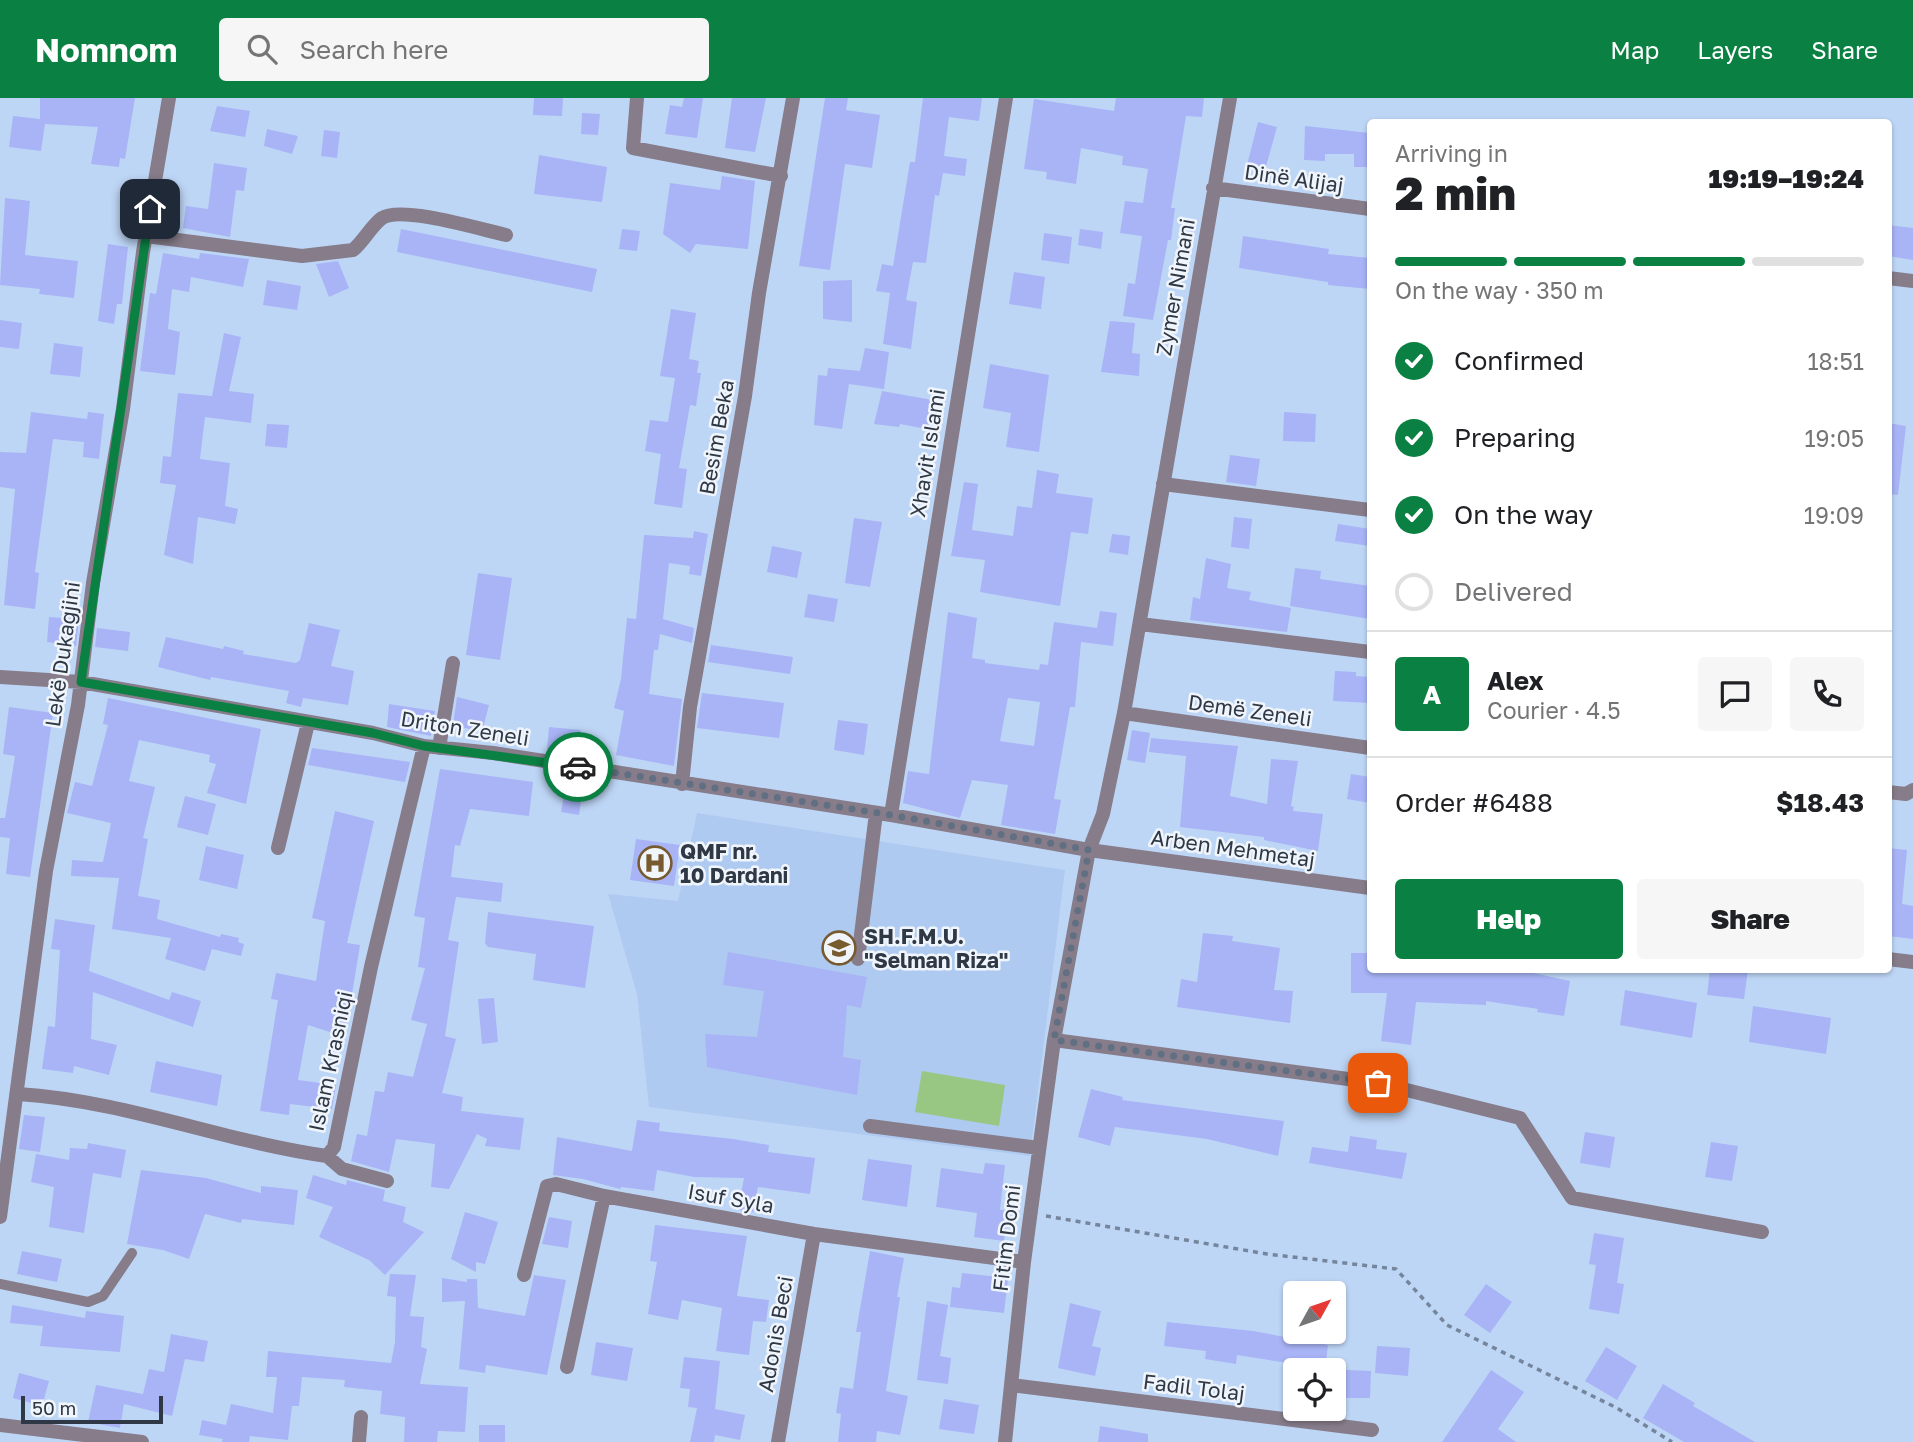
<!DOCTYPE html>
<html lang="en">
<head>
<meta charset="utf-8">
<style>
	:root { --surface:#fff; --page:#f6f6f6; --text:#202124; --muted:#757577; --line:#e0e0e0; --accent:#0b8043 }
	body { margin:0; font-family:"Golos Text",sans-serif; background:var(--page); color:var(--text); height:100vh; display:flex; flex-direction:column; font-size:26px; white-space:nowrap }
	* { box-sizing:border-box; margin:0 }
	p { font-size:23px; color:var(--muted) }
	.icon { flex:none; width:38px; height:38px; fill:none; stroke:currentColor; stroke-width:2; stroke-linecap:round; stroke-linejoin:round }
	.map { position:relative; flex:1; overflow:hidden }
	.details { position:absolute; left:1367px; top:21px; width:525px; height:854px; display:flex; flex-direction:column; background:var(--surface); border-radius:7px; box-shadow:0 2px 5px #0004 }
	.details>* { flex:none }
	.needle { width:46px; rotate:50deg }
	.controls { position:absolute; left:1283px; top:1183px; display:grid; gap:14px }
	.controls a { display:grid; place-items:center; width:63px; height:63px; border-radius:7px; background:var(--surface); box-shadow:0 2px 5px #0004; font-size:35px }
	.scale { position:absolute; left:21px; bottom:18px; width:142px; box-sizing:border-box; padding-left:7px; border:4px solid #2f3845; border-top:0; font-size:19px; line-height:24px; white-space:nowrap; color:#2f3845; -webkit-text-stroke:5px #f0f5fc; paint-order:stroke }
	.pin { position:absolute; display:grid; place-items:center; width:60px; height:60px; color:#fff; margin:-30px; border-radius:14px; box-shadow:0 4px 10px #0006 }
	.courier { position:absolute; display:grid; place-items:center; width:70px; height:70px; margin:-35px; border:5px solid #0b8043; border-radius:50%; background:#fff; color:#222; box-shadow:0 2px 9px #0007 }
	.summary em { font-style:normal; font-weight:800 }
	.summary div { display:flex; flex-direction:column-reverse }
	.summary { display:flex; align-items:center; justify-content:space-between; height:119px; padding:0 28px }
	h1 { font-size:46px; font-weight:800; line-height:52px }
	.bar { display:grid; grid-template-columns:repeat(4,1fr); gap:10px 7px; align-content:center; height:84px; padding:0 28px }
	.bar i { height:9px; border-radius:5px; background:var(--line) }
	.bar .on { background:var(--accent) }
	.bar p { grid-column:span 4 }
	.line { display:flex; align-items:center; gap:18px; padding:0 28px; border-top:2px solid var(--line) }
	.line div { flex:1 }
	.round { display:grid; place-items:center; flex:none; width:74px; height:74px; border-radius:7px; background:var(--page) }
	ol { padding:0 28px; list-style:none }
	li { display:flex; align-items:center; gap:21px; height:77px }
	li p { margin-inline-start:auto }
	li .icon { padding:7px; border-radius:50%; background:var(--accent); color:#fff; stroke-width:4 }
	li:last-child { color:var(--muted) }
	li i { width:38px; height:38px; border:4px solid var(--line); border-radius:50% }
	.cta { display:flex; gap:14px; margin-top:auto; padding:14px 28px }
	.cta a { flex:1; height:80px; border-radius:7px; background:var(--accent); color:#fff; font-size:28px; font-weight:800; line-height:80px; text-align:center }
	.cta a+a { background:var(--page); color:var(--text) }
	header { display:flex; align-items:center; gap:42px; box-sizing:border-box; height:98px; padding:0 35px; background:var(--accent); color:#fff }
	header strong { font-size:33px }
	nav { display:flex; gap:38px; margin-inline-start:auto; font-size:24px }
	.search { width:490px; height:63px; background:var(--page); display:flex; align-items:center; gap:18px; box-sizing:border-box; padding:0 24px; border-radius:7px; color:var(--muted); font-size:26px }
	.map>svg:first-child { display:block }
	.built { fill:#aecaf0 }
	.green { fill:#98c784 }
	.building { fill:#a8b4f6; fill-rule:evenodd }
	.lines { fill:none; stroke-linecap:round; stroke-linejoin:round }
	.path { stroke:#75859b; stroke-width:3.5; stroke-dasharray:5 5; stroke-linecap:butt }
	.lane { stroke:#867c8a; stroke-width:10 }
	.street { stroke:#867c8a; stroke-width:14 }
	.done { stroke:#616f83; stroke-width:7; stroke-dasharray:0 12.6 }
	.route { stroke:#0b8043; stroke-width:9 }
	.labels { text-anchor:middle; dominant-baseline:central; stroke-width:5; stroke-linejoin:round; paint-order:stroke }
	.street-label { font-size:21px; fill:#2f3845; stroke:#f0f5fc }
	.poi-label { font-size:21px; font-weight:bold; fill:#2f3845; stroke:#f0f5fc; text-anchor:start }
</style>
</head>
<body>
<header>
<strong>Nomnom</strong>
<div class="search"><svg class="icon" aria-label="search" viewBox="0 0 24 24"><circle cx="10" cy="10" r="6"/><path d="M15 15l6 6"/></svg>Search here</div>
<nav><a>Map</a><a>Layers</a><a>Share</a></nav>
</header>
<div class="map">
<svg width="1913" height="1344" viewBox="0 0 1913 1344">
	<rect width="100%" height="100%" fill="#bed6f6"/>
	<!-- built -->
	<path class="built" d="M697 715 1065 772 1030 1058 649 1009 637 896 608 796 678 803Z"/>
	<!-- green -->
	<path class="green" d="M922 973 1005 987 999 1028 915 1014Z"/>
	<!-- building -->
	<path class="building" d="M40 0H135L125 61 120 60 119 69 91 66 98 29 45 26 41 53 9 49 13 18 40 21Z
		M534 0H563L562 18 533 17Z
		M684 0H703L697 40 665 36 670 7 682 9Z
		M732 0H766L755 54 725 50Z
		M825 0H848L846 12 880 17 872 70 845 66 830 172 799 168Z
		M923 0H982L979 23 949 19 944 58 967 61 965 78 943 75 939 98 935 97 926 165 913 164 906 202 917 204 911 251 883 246 890 195 876 193 882 166 893 168 910 64H915Z
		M1116 0H1204L1202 19 1186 18 1171 110H1175L1171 142H1168L1153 222 1123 218 1128 185 1135 186 1142 138 1120 135 1125 103 1143 105 1148 71 1122 67 1123 58 1081 50 1076 86 1046 81 1047 74 1024 71 1034 1 1114 13Z
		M217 8 250 13 245 39 210 33Z
		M582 15 600 16 598 37 581 36Z
		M1258 24 1277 29 1265 72 1247 67Z
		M1305 28 1370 35V69H1354V56H1325V63L1304 62Z
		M267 31 298 38 292 56 264 48Z
		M324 32 340 34 337 60 321 58Z
		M539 57 607 69 602 104 534 96Z
		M214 65 247 70 244 93 236 92 230 139 183 130 186 108 208 111Z
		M722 78 755 83 748 151 696 146 690 155 663 136 670 85 720 92Z
		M5 100 30 103 25 157 78 163 74 200 39 196 40 191 0 187Z
		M1888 127 1913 130V162L1888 158Z
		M401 131 597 171 592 194 397 154Z
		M622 131 640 133 637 153 619 151Z
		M1080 131 1103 134 1101 151 1078 147Z
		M1044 135 1072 139 1069 166 1041 162Z
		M1243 138 1329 151 1328 156 1370 160V191L1328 187V184L1239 170Z
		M108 146 128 149 122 206H117L114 226 98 223Z
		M163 155 199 161 200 155 249 161 243 189 191 179 189 194 172 191 168 231 180 234 175 277 140 273 150 195 156 196Z
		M338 163 349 190 329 199 316 166Z
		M1014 174 1045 179 1041 211 1009 206Z
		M267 182 301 188 297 212 263 207Z
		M852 182V224L823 221V183Z
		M671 211 696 215 689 261 699 263 697 275H701L696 308 690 307 679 370 687 371 682 410 654 406 661 356 645 353 650 322 668 324 675 280 660 278Z
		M0 222 22 225 19 251 0 249Z
		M1110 223 1135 225 1132 255 1140 256 1139 278 1101 274Z
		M224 235 241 239 229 293 254 296 251 325 205 319 200 361 230 365 225 408 238 411 235 426 198 419 193 466 164 457 176 387 160 385 163 358 171 359 178 295 212 298Z
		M54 245 83 249 80 279 50 276Z
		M865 250 889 254 884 291 849 286 842 331 814 327 818 277 827 278 828 270 860 273Z
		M990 266 1049 277 1039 354 1006 349 1011 315 983 310Z
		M882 293 938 303 932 332 900 326 899 329 874 326Z
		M31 314 87 321 88 314 104 316 99 361 83 359 84 344 53 341 35 474 39 475 35 511 4 507 15 391 0 389V354L26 355Z
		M1284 314 1316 316 1315 344 1283 343Z
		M1888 325 1906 328 1898 397 1888 396Z
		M267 326 289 327 287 350 265 348Z
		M1230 357 1260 361 1256 388 1226 384Z
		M1037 372 1059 376 1056 395 1093 400 1088 436 1071 434 1060 508 980 494 985 462 951 458 964 384 978 386 972 432 1013 438 1017 408 1032 410Z
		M1234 419 1252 421 1249 451 1231 449Z
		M854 420 882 424 870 489 845 485Z
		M1338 426 1370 431V448L1335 443Z
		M694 433 708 436 701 478 689 476 690 468 669 465 663 521 694 530 692 545 660 536 658 552H654L649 596 682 601 674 668 616 657 624 613 614 610 621 581 627 520 636 521 644 437 693 440Z
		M1112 436 1130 438 1128 457 1109 454Z
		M772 448 802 454 797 480 767 474Z
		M1206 460 1231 466 1227 490 1251 494 1249 502 1291 510 1287 534 1190 522 1193 499 1200 501Z
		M1295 470 1321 473 1320 481 1370 488V521L1290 508Z
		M478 475 512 480 500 562 466 557Z
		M808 496 838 501 834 524 804 519Z
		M1100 513 1117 515 1113 548 1081 544 1075 609H1070L1054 701 1061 702 1055 736 1001 727 1008 687 972 682 960 720 903 705 908 673 929 676 948 514 977 520 972 560 985 562V565L1039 572 1040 566 1048 567 1054 524 1097 530ZM1008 600 1040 604 1034 648 1000 643Z
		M49 519 79 521 76 548 47 544Z
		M309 525 340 532 331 568 354 573 348 607 303 600 301 609 286 605 289 593 211 579 210 582 158 569 166 539 223 551 224 548 244 553 243 556 296 565 300 562Z
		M97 530 130 534 128 553 95 549Z
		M711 547 793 559 790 576 708 564Z
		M1335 573 1356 574V578L1370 579V605L1333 603Z
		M702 595 784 605 779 640 697 630Z
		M457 599 489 607 482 634 453 627Z
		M108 600 261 631 246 706 207 695 216 666 209 664 210 657 139 642 129 683 155 689 143 740 148 741 138 798 160 802 157 821 220 839 221 836 239 840 238 844 244 846 241 858 212 851 205 873 165 861 171 840 112 831 119 780 71 778 72 762 103 764 111 725 67 715 75 684 92 688 108 627 103 626Z
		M389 606 435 613 431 638 387 629Z
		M9 609 53 615 30 779 6 776 10 740 0 739V720H5L15 658 3 656Z
		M838 622 868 626 864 657 834 652Z
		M549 629 581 632 579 655 547 652Z
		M1132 632 1150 635 1145 665 1127 662Z
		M1151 640 1238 648 1230 698 1267 706 1271 661 1298 663 1291 708 1294 709 1293 713 1323 716 1318 753 1264 742V739L1180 729 1186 658 1149 654Z
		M312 650 410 664 405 684 308 667Z
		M440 671 533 684 529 718 470 711 460 748 455 747 451 779 503 785 501 804 456 799 448 842 459 844 445 938 456 941 442 995 463 999 461 1013 524 1020 520 1052 485 1048 487 1041 477 1036 449 1091 431 1089 435 1046 396 1041 389 1074 351 1063 357 1036 367 1038 375 993 384 994 388 974 413 979 427 926 411 922 425 870 418 869 425 820 414 818Z
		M1351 676 1370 679V705L1347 701Z
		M566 686 583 689 579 717 561 714Z
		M185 698 216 706 208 737 177 729Z
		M335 713 374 723 347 845 360 847 345 939 308 927 298 982 336 987 332 1011 290 1006 289 1017 260 1013 278 902 271 901 276 875 316 883 325 823 312 820Z
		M636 741 680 747 674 788 630 782Z
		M206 748 244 757 237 791 199 782Z
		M1888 750 1907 752 1902 806 1913 808V841L1888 838Z
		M488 814 594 828 585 890 533 882 536 856 488 849 485 845Z
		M55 821 95 827 89 873 169 902 172 894 201 903 193 929 93 894 91 941 117 947 109 977 74 968 73 975 42 971 48 928 55 929 60 852 51 851Z
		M1203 835 1233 838 1232 843 1280 850 1274 892 1293 893 1290 925 1177 909 1181 881 1197 884Z
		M728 854 867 879 861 910 847 907 843 959 861 962 857 997 707 969 705 936 757 939 764 893 723 887Z
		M1351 855H1370V872H1519L1570 883 1564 918 1537 914 1538 911 1486 903V907L1416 904 1411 947 1381 943 1387 895H1351Z
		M1710 872H1748L1744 901 1707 897Z
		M1625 892 1697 905 1692 940 1620 927Z
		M494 900 498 944 482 946 478 901Z
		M1753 908 1831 920 1826 956 1749 944Z
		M156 963 222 977 217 1008 150 994Z
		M1091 991 1123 999 1122 1002 1284 1023 1278 1058 1207 1041 1115 1029 1110 1048 1078 1039Z
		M24 1017 45 1019 40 1054 19 1051Z
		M637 1022 660 1025 659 1033 733 1041 769 1047 768 1054 815 1060 810 1096 758 1089 753 1114 738 1112 744 1080 694 1079 657 1072 654 1093 621 1089 620 1091 583 1081 553 1077 557 1039 632 1053Z
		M1585 1034 1615 1039 1610 1070 1580 1065Z
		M1350 1038 1377 1042 1376 1051 1407 1055 1402 1081 1309 1065 1312 1049 1348 1054Z
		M1711 1044 1738 1048 1732 1083 1705 1079Z
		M88 1045 126 1052 121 1080 93 1075 84 1135 49 1129 54 1089 31 1084 36 1056 69 1062 70 1050 87 1051Z
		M868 1061 912 1067 907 1109 862 1102Z
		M985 1065 1005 1067 1000 1112H1008L1004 1143 974 1139 977 1115 936 1109 941 1070 983 1076Z
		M141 1072 206 1080 261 1095V1088L298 1092 294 1127 242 1121 241 1125 205 1116 189 1161 163 1152 127 1146Z
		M313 1077 346 1087 347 1082 385 1092 383 1103 406 1109 403 1124 424 1134 385 1177 369 1162 319 1139 333 1109 306 1100Z
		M465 1114 498 1124 485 1166 476 1164V1174L451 1161Z
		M549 1119 572 1123 568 1150 542 1146Z
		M655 1127 747 1138 737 1198 769 1202 766 1224 753 1223 749 1257 716 1253 722 1210 682 1202 678 1222 648 1216 657 1164 650 1163Z
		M1594 1135 1624 1140 1617 1185 1624 1186 1619 1216 1589 1211 1596 1167 1589 1166Z
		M22 1153 62 1161 57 1184 17 1176Z
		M870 1153 904 1160 897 1199H900L886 1293 908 1298 900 1337 877 1333 876 1344H838L841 1316 836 1315 840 1289 853 1291 861 1234H856Z
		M962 1175 1008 1180 1004 1215 950 1209 952 1189 960 1190Z
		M390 1176 416 1177 410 1218 424 1219 421 1249 427 1251 420 1286 468 1289 465 1334 438 1333 437 1344H404L405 1319 380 1316 382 1293 344 1289 345 1282 302 1279 299 1308H292L288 1342 250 1338 249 1344H222L223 1341 199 1337 202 1322 226 1327 231 1306 273 1315 277 1279H266L268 1253 391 1265 395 1244 396 1199 387 1198Z
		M534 1177 566 1182 547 1277 486 1267 485 1275 459 1271 465 1203 442 1204V1180L467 1184V1181H477L478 1210 525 1218Z
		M1486 1186 1512 1204 1490 1235 1464 1217Z
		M927 1203 948 1207 940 1258 951 1260 948 1286 917 1282Z
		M1070 1205 1101 1213 1092 1248 1101 1250 1095 1278 1058 1270Z
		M12 1207 85 1220 86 1213 124 1218 120 1254 40 1248 43 1228 10 1225Z
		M1167 1224 1253 1233 1328 1247 1325 1271 1237 1257 1236 1266 1205 1261 1206 1253 1164 1248Z
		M171 1236 208 1243 204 1264 185 1261 172 1318 124 1306 120 1330 88 1324 96 1287 143 1296 149 1271 164 1274Z
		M596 1244 633 1250 627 1283 591 1277Z
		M1377 1248 1410 1250 1408 1278 1375 1275Z
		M1606 1249 1637 1268 1617 1302 1585 1283Z
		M684 1259 720 1263 715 1311 745 1317 740 1342 715 1337 714 1344H690L697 1310 688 1309 690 1291 680 1290Z
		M1346 1272 1371 1273 1370 1300H1345Z
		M1491 1272 1524 1294 1498 1331 1516 1344H1442Z
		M19 1275 49 1283 42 1308 13 1300Z
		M1663 1286 1695 1305 1693 1308 1755 1344H1684L1643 1320Z
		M944 1301 979 1307 974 1336 939 1331Z
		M479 1327H505V1344H479Z
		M1100 1328 1148 1336V1344H1098Z"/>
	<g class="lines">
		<!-- path -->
		<path class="path" d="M1046 1118 1267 1156 1396 1171 1447 1227 1617 1310 1672 1344"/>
		<!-- lane -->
		<path class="lane" d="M0 1186 88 1204 103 1198 132 1155"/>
		<!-- street -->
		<path class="street" d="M637 0 633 50 781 78
			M1213 90 1370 111
			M146 138 302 158 353 152C364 143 371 128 382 120 401 107 483 132 506 137
			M1888 180 1913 183
			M1163 386 1370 412
			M1140 526 1370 554
			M0 579 81 584 373 635 424 648 493 655 891 717 1089 752 1370 790
			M1124 615 1370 650
			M439 650 453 565
			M682 686 690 609 745 298 759 195 793 0
			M1888 694 1906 696 1913 692
			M891 717 1006 0
			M278 750 308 625
			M858 861 876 715
			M1888 861 1913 864
			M1054 942 1378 985 1520 1020 1572 1100 1762 1134
			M18 996C127 1003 221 1043 327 1058L334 1049 371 869 424 648
			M870 1028 1039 1050
			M327 1058 342 1071 387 1083
			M0 1119 46 773 78 607 93 485 123 311 143 154 169 0
			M524 1177 547 1088 556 1086 604 1098
			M567 1269 604 1098 814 1136 1024 1164
			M1011 1287 1372 1332
			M0 1327 142 1344
			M359 1344 361 1319
			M778 1344 814 1136
			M1005 1344 1024 1164 1054 942 1089 752 1103 716 1124 615 1230 0"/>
	</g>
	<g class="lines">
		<!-- done -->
		<path class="done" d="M578 669 891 717 1089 752 1054 942 1378 985"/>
		<!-- route -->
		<path class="route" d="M150 111 81 584 373 635 424 648 578 669"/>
	</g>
	<!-- icons -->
	<defs>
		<symbol id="hospital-ring" viewBox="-11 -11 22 22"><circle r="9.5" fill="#f0f5fc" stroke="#775b2e" stroke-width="1.5"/><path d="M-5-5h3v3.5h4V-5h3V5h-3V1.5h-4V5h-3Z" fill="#775b2e"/></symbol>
		<symbol id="school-ring" viewBox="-11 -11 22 22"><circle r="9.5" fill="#f0f5fc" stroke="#775b2e" stroke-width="1.5"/><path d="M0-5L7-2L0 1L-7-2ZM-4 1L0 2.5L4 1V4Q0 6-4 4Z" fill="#775b2e"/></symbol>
	</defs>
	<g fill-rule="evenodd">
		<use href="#hospital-ring" x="636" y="746" width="38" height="38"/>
		<use href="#school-ring" x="820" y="831" width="38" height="38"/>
	</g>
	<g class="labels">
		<!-- street labels -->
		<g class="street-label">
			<text transform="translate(1294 80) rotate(8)">Dinë Alijaj</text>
			<text transform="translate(1175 189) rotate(-80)">Zymer Nimani</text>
			<text transform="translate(716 339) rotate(-80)">Besim Beka</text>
			<text transform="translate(927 355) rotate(-81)">Xhavit Islami</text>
			<text transform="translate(62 556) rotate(-82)">Lekë Dukagjini</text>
			<text transform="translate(1250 612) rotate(8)">Demë Zeneli</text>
			<text transform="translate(465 630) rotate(9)">Driton Zeneli</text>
			<text transform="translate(1233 750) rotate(8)">Arben Mehmetaj</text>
			<text transform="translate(330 963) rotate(-78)">Islam Krasniqi</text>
			<text transform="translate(731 1100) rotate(10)">Isuf Syla</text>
			<text transform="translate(1006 1140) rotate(-83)">Fitim Domi</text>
			<text transform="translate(775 1236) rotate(-80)">Adonis Beci</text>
			<text transform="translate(1194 1289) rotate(7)">Fadil Tolaj</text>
		</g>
		<!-- poi labels -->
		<g class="poi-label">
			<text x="680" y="753">QMF nr.<tspan x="680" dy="24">10 Dardani</tspan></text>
			<text x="864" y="838">SH.F.M.U.<tspan x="864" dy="24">"Selman Riza"</tspan></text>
		</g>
	</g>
</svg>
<div class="controls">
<a><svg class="needle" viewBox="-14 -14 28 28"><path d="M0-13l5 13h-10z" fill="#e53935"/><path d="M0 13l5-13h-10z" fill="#757577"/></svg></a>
<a><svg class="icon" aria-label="locate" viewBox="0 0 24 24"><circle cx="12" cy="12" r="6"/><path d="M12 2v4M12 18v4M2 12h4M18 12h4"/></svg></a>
</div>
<div class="scale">50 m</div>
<div class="pin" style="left:1378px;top:985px;background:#ea580c"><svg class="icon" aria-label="bag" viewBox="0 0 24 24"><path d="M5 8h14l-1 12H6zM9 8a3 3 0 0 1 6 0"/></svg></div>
<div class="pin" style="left:150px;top:111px;background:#1f2937"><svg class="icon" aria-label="home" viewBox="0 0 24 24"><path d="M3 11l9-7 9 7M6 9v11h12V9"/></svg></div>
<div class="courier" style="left:578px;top:669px"><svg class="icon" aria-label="car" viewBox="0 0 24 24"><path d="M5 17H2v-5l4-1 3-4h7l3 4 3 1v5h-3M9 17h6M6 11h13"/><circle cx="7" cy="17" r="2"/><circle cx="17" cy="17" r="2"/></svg></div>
<section class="details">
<div class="summary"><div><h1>2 min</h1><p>Arriving in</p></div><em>19:19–19:24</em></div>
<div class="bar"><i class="on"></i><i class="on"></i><i class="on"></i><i></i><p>On the way · 350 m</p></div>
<ol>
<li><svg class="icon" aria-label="check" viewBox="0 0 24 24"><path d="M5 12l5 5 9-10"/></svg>Confirmed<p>18:51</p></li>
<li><svg class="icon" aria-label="check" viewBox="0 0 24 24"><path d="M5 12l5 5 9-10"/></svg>Preparing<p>19:05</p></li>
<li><svg class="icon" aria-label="check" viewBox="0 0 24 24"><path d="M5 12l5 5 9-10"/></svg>On the way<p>19:09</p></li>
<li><i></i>Delivered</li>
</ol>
<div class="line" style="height:126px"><b class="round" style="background:var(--accent);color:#fff">A</b><div><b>Alex</b><p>Courier · 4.5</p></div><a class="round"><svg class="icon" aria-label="chat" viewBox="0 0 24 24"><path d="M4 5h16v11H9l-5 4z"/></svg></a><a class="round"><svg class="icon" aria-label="phone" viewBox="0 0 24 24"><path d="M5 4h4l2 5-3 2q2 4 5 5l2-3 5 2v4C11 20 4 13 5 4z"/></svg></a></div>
<div class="line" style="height:91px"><div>Order #6488</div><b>$18.43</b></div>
<div class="cta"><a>Help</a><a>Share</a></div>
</section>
</div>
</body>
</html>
